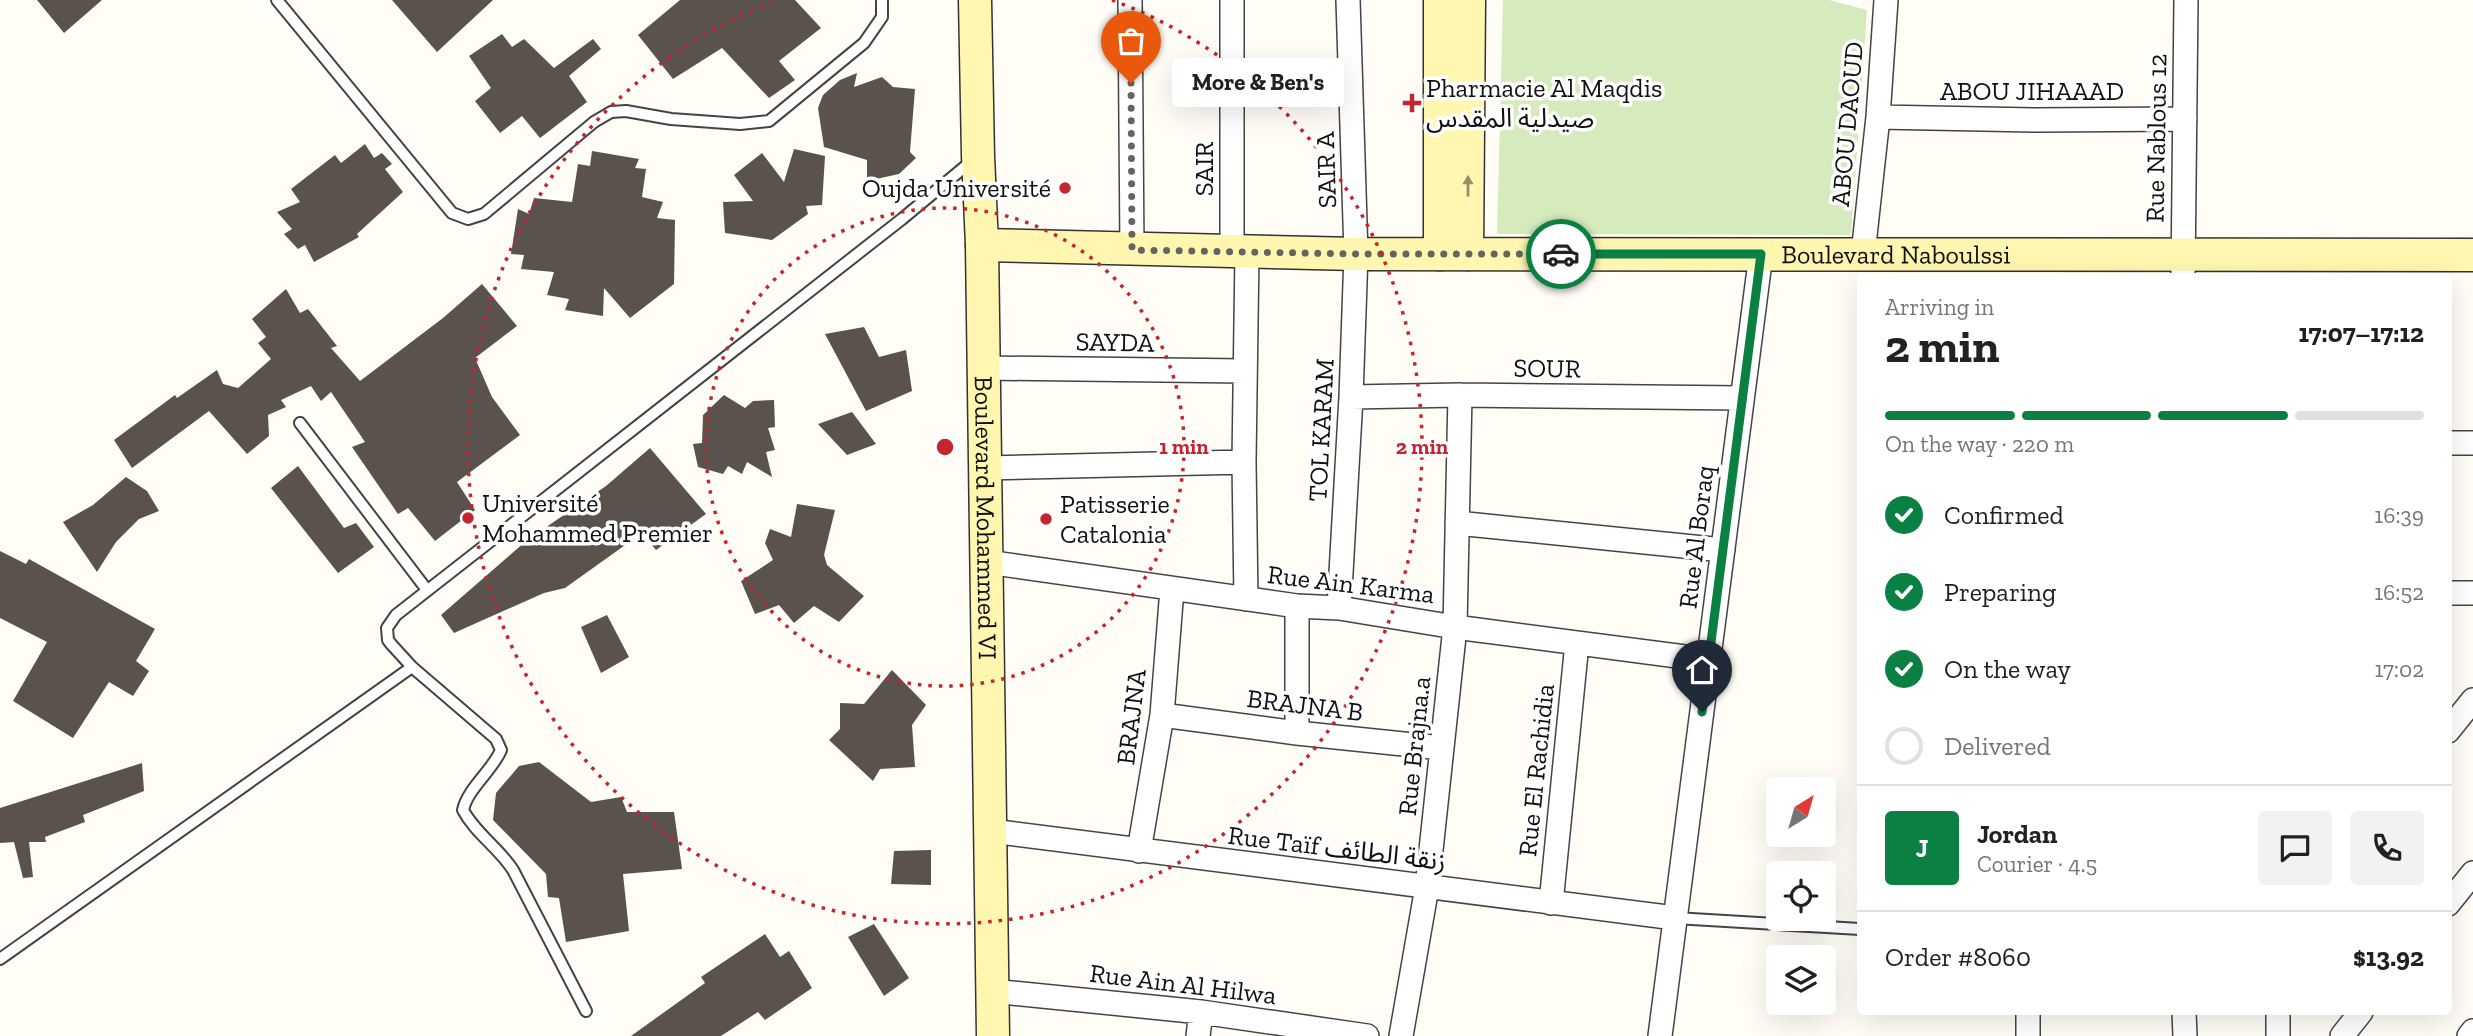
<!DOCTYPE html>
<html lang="en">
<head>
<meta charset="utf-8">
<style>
	:root { --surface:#fff; --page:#f2f2f2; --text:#202124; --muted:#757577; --line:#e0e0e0; --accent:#0b8043 }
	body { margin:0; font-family:"Zilla Slab","Noto Sans Arabic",serif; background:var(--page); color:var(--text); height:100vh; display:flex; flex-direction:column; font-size:26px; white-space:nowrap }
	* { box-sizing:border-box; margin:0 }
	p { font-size:23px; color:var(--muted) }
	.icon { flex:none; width:38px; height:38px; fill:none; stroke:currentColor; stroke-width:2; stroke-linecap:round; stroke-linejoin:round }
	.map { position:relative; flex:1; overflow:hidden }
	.details { position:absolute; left:1857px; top:273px; width:595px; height:742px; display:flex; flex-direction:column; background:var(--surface); border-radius:7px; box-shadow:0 7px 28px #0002 }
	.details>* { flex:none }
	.needle { width:46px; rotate:37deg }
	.buttons { position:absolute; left:1766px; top:777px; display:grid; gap:14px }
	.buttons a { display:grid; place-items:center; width:70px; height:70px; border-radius:7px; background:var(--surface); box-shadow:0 7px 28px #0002; font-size:35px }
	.pin { position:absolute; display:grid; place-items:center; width:60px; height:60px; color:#fff; margin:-72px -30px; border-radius:50% 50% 50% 0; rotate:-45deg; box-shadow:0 0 7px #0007 }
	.pin .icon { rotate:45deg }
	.courier { position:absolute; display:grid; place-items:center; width:70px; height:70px; margin:-35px; border:5px solid #0b8043; border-radius:50%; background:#fff; color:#222; box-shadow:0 2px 9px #0007 }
	.bubble { position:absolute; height:49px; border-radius:7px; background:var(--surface); box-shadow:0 7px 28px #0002; font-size:23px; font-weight:800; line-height:49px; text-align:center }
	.headline em { font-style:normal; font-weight:800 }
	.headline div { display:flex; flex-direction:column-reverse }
	.headline { display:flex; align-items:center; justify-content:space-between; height:119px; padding:0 28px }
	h1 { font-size:46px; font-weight:800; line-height:52px }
	.bar { display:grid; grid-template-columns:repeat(4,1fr); gap:10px 7px; align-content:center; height:84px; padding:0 28px }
	.bar i { height:9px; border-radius:5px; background:var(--line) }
	.bar .on { background:var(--accent) }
	.bar p { grid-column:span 4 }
	.line { display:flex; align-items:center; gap:18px; padding:0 28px; border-top:2px solid var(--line) }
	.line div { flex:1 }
	.round { display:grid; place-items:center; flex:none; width:74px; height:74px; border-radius:7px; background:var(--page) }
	ol { padding:0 28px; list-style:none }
	li { display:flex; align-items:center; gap:21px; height:77px }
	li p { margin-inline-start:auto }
	li .icon { padding:7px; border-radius:50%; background:var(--accent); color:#fff; stroke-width:4 }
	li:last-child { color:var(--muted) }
	li i { width:38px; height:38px; border:4px solid var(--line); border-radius:50% }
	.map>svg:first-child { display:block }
	.green { fill:#d5ebbd }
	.building { fill:#5a524d }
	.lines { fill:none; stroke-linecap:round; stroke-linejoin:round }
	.lane-casing { stroke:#444; stroke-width:14 }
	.street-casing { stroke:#444; stroke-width:26 }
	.secondary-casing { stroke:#333; stroke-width:35 }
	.lane { stroke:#fff; stroke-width:10 }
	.street { stroke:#fff; stroke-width:23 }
	.secondary { stroke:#fff6b0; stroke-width:32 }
	.oneway { fill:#948f68 }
	.done { stroke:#646461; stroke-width:7; stroke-dasharray:0 12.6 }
	.route { stroke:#0b8043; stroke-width:9 }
	.ring { fill:none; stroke:#c4262e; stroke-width:3.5; stroke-dasharray:3.5 7 }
	.poi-dot { fill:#c4262e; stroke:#fff; stroke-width:2.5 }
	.labels { text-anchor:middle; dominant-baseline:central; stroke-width:7; stroke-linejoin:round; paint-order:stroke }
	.poi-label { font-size:26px; fill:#111; stroke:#fff; text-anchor:start }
	.street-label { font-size:26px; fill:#111; stroke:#fff }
	.centre { fill:#c4262e; stroke:#fff; stroke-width:3.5 }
	.ring-label { font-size:21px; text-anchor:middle; font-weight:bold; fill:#c4262e; stroke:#fff; stroke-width:7; stroke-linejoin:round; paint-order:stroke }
</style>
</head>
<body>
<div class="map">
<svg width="2473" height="1036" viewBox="0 0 2473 1036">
	<rect width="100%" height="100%" fill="#fffdf5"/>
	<!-- green -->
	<path class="green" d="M1503 0H1829L1867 10 1851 235 1497 234Z"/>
	<!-- building -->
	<path class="building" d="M37 0H102L64 33Z
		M392 0H493L437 52Z
		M680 0H795L821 28 779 61 795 80 769 98 722 48 673 79 638 35Z
		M502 34 512 47 524 39 554 68 593 39 601 49 569 76 587 102 540 138 522 116 500 133 475 101 491 88 469 56Z
		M857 73 854 87 882 77 893 87 915 89 910 152 916 158 899 174 867 181V160L824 147 818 108 823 95 840 80Z
		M365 144 374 158 382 153 392 164 385 169 403 192 357 234 359 237 314 262 305 245 298 249 284 234 292 229 277 212 300 202 291 189 335 155 341 163Z
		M794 149 825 156 822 205 806 206 808 214 772 240 725 233 723 202 753 201 734 175 762 153 784 182Z
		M592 151 639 159 635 168 646 169 642 197 663 202 657 218 675 220 674 284 630 318 604 288 603 316 565 310 569 299 547 295 554 272 521 269 524 255 511 254 518 209 529 214 534 198 572 202 578 164 590 166Z
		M482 284 517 326 475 358 492 397 520 435 457 482 475 510 435 541 408 508 398 514 352 447 365 442 331 392 321 401 311 386 281 400 286 407 268 415 269 436 247 454 209 411 132 468 114 440 175 395 177 398 217 370 223 384 238 388 271 359 258 343 266 337 252 319 286 289 300 313 308 309 337 346 331 348 360 381 443 318Z
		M864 327 879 357 906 350 912 391 866 411 825 334Z
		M724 395 745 408 753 401 774 400 775 427 768 428 775 450 766 452 772 477 747 462 742 474 728 466 723 474 698 467 693 444 702 443 703 415Z
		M852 412 876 444 847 455 818 424Z
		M650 448 706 514 656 550 642 533 565 588 544 593 454 633 441 615 526 541 606 486Z
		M298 466 344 528 356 523 374 547 338 573 271 488Z
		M126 477 147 491 159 511 139 519 116 542 97 572 63 522 93 505Z
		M797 504 835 510 824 555 827 565 864 596 839 622 814 606 794 623 779 605 755 614 741 581 773 560 765 543 770 529 791 537Z
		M0 551 26 564 29 559 155 629 136 661 149 671 133 696 109 682 73 738 13 701 47 642 0 618Z
		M607 615 629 657 601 673 581 627Z
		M892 670 926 705 912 725 915 767 880 769 873 781 829 740 840 729V703L864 704Z
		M539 762 591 802 621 797 627 812H674L682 869 623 874 629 931 566 942 559 898 548 897 546 874 493 820 496 793 519 766Z
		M142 763 144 791 83 815 85 822 45 837 46 842H29L33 877 23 878 14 842 0 843V808Z
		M931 850V885L891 884 894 851Z
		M874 924 909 978 884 996 848 937Z
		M765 934 780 957 789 951 812 988 765 1020 758 1012 721 1036H631L705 983 701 977Z"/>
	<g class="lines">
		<defs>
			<path id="lane" d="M277 0 452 213 468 219 484 214 594 122 611 112 626 111 671 119 740 124 769 121 864 43 882 17V0
				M300 423 427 590
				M1675 918 1860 929
				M0 959 412 667
				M586 1011 513 870C499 848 475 833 463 810 468 788 492 771 501 750L496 739 412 667 391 644 388 640 387 628 396 615 902 219 973 160"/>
			<path id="street" d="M1130 0 1132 250
				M1232 0V253
				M1878 117 2037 120 2185 119
				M1863 254 1878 117 1886 0
				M2183 276 2186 0
				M984 368 1245 371
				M1351 397 1460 395 1742 398
				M2448 443H2473
				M985 468 1244 462
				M1457 523 1723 550
				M987 562 1297 606 1339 608 1455 627 1708 660
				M2448 593H2473
				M1246 599 1244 462 1247 253
				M1339 608 1351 397 1356 254 1348 0
				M1162 715 1297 733 1442 748
				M2448 731 2473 700
				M1297 733V606
				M992 831 1675 918
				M1139 851 1162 715 1172 589
				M1551 903 1577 643
				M2448 904 2473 873
				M992 991 1201 1012 1367 1036
				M2028 1012V1036
				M2184 1012 2185 1036
				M1198 1036 1201 1012
				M1401 1036 1427 887 1455 627 1460 395
				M1660 1036 1761 254
				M2278 1036V1012
				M2342 1036 2361 1012
				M2469 1036 2473 1031"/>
			<g id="secondary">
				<path id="s1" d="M975 0 978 156 982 245 993 1036"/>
				<path d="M1440 0V254"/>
				<path id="s2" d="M982 245 1356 254 2473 255"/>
				<path d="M1467 254 1469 0"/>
			</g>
		</defs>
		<!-- lane casing -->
		<use href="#lane" class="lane-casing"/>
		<!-- street casing -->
		<use href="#street" class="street-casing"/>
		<!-- secondary casing -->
		<use href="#secondary" class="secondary-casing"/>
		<!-- lane -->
		<use href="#lane" class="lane"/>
		<!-- street -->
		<use href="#street" class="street"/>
		<!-- secondary -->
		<use href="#secondary" class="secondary"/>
	</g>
	<!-- one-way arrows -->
	<defs><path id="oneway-solid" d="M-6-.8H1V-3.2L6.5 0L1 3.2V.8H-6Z" transform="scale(1.75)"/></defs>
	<use class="oneway" href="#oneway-solid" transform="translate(1468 186) rotate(-90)"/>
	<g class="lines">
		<!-- done -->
		<path class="done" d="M1131 83 1132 250 1356 254H1561"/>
		<!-- route -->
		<path class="route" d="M1561 254H1761L1702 712"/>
	</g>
	<!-- distance rings -->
	<g class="ring">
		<circle cx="945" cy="447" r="239"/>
		<path d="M1112 0A477 477 0 1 1 778 0"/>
	</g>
	<!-- markers -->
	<g class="poi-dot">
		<path d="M1408.5 92.5h7v7h7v7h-7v7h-7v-7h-7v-7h7z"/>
		<circle cx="1065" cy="188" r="7"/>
		<circle cx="468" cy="518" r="7"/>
		<circle cx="1046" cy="519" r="7"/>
	</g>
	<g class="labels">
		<!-- poi labels -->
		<g class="poi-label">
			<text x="1426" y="88">Pharmacie Al Maqdis<tspan x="1426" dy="30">صيدلية المقدس</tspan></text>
			<text x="1051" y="188" text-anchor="end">Oujda Université</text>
			<text x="482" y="503">Université<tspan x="482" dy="30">Mohammed Premier</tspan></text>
			<text x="1060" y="504">Patisserie<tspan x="1060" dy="30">Catalonia</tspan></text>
		</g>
		<!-- street labels -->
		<g class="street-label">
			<text x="2032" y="91">ABOU JIHAAAD</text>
			<text transform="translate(1847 124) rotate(-85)">ABOU DAOUD</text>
			<text transform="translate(2156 138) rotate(-89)">Rue Nablous 12</text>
			<text transform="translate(1204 169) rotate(-90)">SAIR</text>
			<text transform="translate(1326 170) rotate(-92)">SAIR A</text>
			<text stroke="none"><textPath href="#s2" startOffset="914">Boulevard Naboulssi</textPath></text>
			<text transform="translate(1115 342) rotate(1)">SAYDA</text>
			<text transform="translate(1547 368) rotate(1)">SOUR</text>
			<text transform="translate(1321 430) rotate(-87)">TOL KARAM</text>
			<text stroke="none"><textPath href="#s1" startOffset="518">Boulevard Mohammed VI</textPath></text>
			<text transform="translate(1696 537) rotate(-83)">Rue Al Boraq</text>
			<text transform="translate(1351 584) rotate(7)">Rue Ain Karma</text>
			<text transform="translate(1305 705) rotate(7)">BRAJNA B</text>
			<text transform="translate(1131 717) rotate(-83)">BRAJNA</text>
			<text transform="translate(1414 746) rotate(-84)">Rue Brajna.a</text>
			<text transform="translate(1536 770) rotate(-84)">Rue El Rachidia</text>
			<text transform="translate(1337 848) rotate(7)">Rue Taïf زنقة الطائف</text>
			<text transform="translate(1183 984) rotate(7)">Rue Ain Al Hilwa</text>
		</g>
	</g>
	<circle cx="945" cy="447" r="10" class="centre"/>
	<g class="ring-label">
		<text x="1184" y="454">1 min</text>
		<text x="1422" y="454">2 min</text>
	</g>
</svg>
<div class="buttons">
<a><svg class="needle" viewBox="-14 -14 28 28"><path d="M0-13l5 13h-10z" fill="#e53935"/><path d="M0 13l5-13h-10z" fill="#757577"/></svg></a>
<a><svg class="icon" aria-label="locate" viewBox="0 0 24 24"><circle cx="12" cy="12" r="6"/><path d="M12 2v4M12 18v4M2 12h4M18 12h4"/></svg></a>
<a><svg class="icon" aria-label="layers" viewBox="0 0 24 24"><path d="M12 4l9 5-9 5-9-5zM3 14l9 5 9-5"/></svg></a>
</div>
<div class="pin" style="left:1131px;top:83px;background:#ea580c"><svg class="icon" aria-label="bag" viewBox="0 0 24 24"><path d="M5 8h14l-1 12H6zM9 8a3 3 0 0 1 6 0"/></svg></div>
<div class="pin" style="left:1702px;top:712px;background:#1f2937"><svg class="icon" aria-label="home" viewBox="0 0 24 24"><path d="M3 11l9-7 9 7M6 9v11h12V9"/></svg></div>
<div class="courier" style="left:1561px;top:254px"><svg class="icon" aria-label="car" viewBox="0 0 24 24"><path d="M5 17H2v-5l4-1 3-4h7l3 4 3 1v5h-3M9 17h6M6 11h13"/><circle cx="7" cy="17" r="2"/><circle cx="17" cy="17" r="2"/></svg></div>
<div class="bubble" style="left:1172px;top:58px;width:172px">More &amp; Ben's</div>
<section class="details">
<div class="headline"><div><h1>2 min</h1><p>Arriving in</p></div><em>17:07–17:12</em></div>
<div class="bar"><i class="on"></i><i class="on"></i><i class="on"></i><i></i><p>On the way · 220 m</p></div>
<ol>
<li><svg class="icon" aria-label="check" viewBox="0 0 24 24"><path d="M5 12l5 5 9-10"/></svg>Confirmed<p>16:39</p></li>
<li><svg class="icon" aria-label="check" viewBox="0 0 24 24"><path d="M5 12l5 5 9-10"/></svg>Preparing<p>16:52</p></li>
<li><svg class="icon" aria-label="check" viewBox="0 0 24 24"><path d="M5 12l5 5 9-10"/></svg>On the way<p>17:02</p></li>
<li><i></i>Delivered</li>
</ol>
<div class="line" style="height:126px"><b class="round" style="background:var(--accent);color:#fff">J</b><div><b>Jordan</b><p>Courier · 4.5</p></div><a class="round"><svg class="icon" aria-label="chat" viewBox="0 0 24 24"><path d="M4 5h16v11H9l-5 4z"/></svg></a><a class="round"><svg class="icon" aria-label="phone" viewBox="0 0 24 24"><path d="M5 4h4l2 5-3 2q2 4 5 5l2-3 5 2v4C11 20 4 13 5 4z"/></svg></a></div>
<div class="line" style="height:91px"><div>Order #8060</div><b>$13.92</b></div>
</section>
</div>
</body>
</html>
